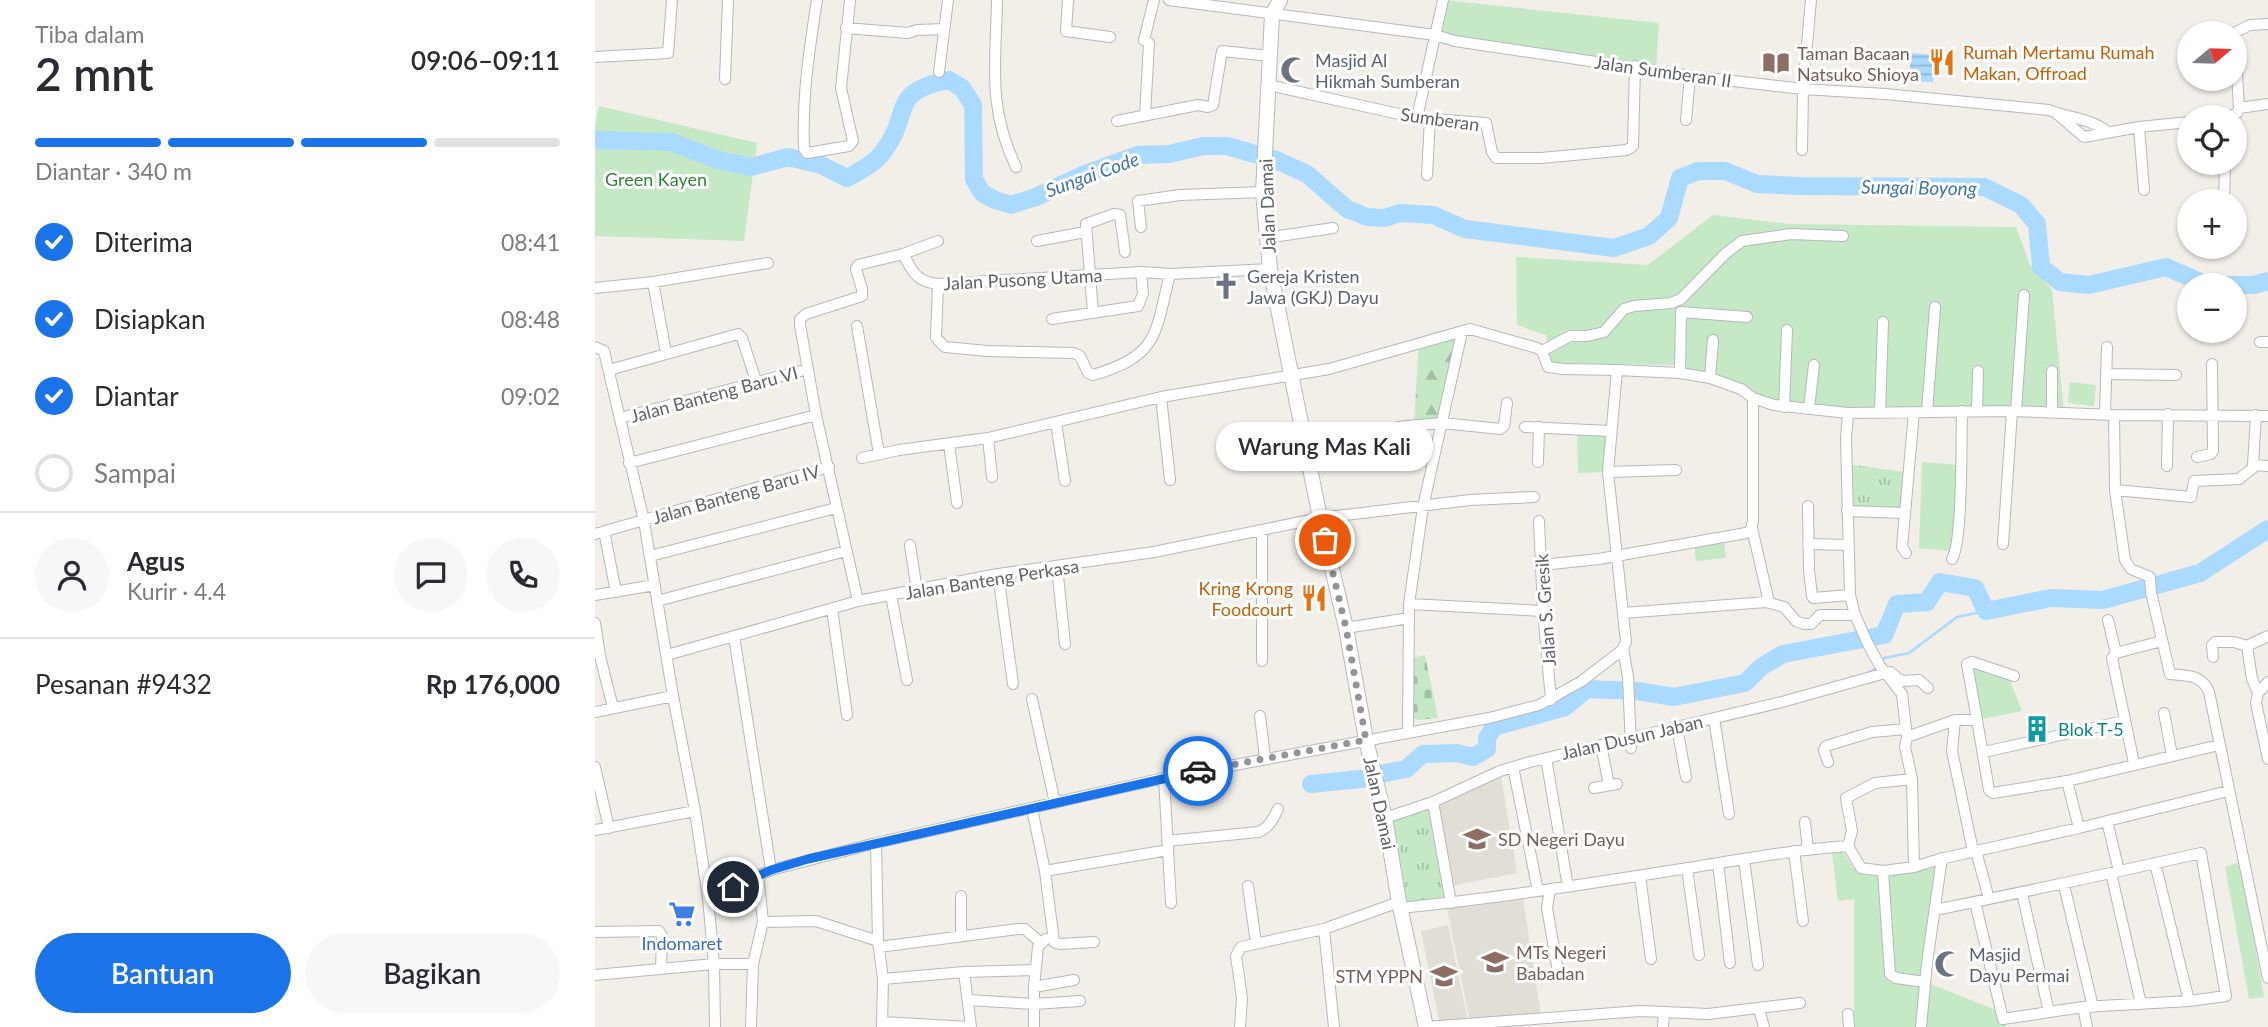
<!DOCTYPE html>
<html lang="id">
<head>
<meta charset="utf-8">
<style>
	:root { --surface:#fff; --page:#f7f7f7; --text:#2b2b33; --muted:#7c7c81; --line:#e1e1e2; --accent:#1a73e8 }
	body { margin:0; font-family:Lato,sans-serif; background:var(--page); color:var(--text); height:100vh; display:flex; flex-direction:column; font-size:26px; white-space:nowrap }
	* { box-sizing:border-box; margin:0 }
	p { font-size:23px; color:var(--muted) }
	.icon { flex:none; width:38px; height:38px; fill:none; stroke:currentColor; stroke-width:2; stroke-linecap:round; stroke-linejoin:round }
	.map { position:relative; flex:1; overflow:hidden }
	.panel { display:flex; flex-direction:column; background:var(--surface); width:595px }
	.panel>* { flex:none }
	.needle { width:46px; rotate:71deg }
	.buttons { position:absolute; left:1582px; top:21px; display:grid; gap:14px }
	.buttons a { display:grid; place-items:center; width:70px; height:70px; border-radius:50%; background:var(--surface); box-shadow:0 2px 5px #0004; font-size:35px }
	.pin { position:absolute; display:grid; place-items:center; width:60px; height:60px; color:#fff; margin:-30px; border:4px solid #fff; border-radius:50%; box-shadow:0 2px 7px #0007 }
	.courier { position:absolute; display:grid; place-items:center; width:70px; height:70px; margin:-35px; border:5px solid #1a73e8; border-radius:50%; background:#fff; color:#222; box-shadow:0 2px 9px #0007 }
	.bubble { position:absolute; height:49px; border-radius:24px; background:var(--surface); box-shadow:0 2px 5px #0004; font-size:23px; font-weight:600; line-height:49px; text-align:center }
	.head em { font-style:normal; font-weight:600 }
	.head div { display:flex; flex-direction:column-reverse }
	.head { display:flex; align-items:center; justify-content:space-between; height:119px; padding:0 35px }
	h1 { font-size:46px; font-weight:600; line-height:52px }
	.bar { display:grid; grid-template-columns:repeat(4,1fr); gap:10px 7px; align-content:center; height:84px; padding:0 35px }
	.bar i { height:9px; border-radius:5px; background:var(--line) }
	.bar .active { background:var(--accent) }
	.bar p { grid-column:span 4 }
	.line { display:flex; align-items:center; gap:18px; padding:0 35px; border-top:2px solid var(--line) }
	.line div { flex:1 }
	.round { display:grid; place-items:center; flex:none; width:74px; height:74px; border-radius:37px; background:var(--page) }
	ol { padding:0 35px; list-style:none }
	li { display:flex; align-items:center; gap:21px; height:77px }
	li p { margin-inline-start:auto }
	li .icon { padding:7px; border-radius:50%; background:var(--accent); color:#fff; stroke-width:4 }
	li:last-child { color:var(--muted) }
	li i { width:38px; height:38px; border:4px solid var(--line); border-radius:50% }
	.primary-button { display:flex; gap:14px; margin-top:auto; padding:14px 35px }
	.primary-button a { flex:1; height:80px; border-radius:42px; background:var(--accent); color:#fff; font-size:28px; font-weight:600; line-height:80px; text-align:center }
	.primary-button a+a { background:var(--page); color:var(--text) }
	main { display:flex; flex:1; min-height:0 }
	.map>svg:first-child { display:block }
	.education { fill:#e1ded6 }
	.grass { fill:url(#grass-tufts) }
	.forest { fill:url(#forest-firs) }
	.cemetery { fill:url(#cemetery-stones) }
	.park { fill:#c5e8c5 }
	.water { fill:url(#water-rules) }
	.lines { fill:none; stroke-linecap:round; stroke-linejoin:round }
	.stream { stroke:#aadaff; stroke-width:2.5 }
	.river { stroke:#aadaff; stroke-width:18 }
	.street-casing { stroke:#b5b8bc; stroke-width:12 }
	.secondary-casing { stroke:#b6babf; stroke-width:16 }
	.street { stroke:#fff; stroke-width:10 }
	.secondary { stroke:#fff; stroke-width:14 }
	.done { stroke:#929495; stroke-width:7; stroke-dasharray:0 12.6 }
	.route { stroke:#1a73e8; stroke-width:9 }
	.labels { text-anchor:middle; dominant-baseline:central; stroke-width:6; stroke-linejoin:round; paint-order:stroke }
	.food-label { font-size:18px; fill:#c56008; stroke:#fff; text-anchor:start }
	.education-label { font-size:18px; fill:#785e54; stroke:#fff; text-anchor:start }
	.worship-label { font-size:18px; fill:#5b616d; stroke:#fff; text-anchor:start }
	.street-label { font-size:18px; fill:#5f6368; stroke:#fff }
	.park-label { font-size:18px; fill:#348238; stroke:#fff }
	.culture-label { font-size:18px; fill:#0d838f; stroke:#fff; text-anchor:start }
	.shop-label { font-size:18px; fill:#366cbe; stroke:#fff }
	.water-label { font-size:19px; font-style:italic; fill:#4174aa; stroke:#fff }
</style>
</head>
<body>
<main>
<section class="panel">
<div class="head"><div><h1>2 mnt</h1><p>Tiba dalam</p></div><em>09:06–09:11</em></div>
<div class="bar"><i class="active"></i><i class="active"></i><i class="active"></i><i></i><p>Diantar · 340 m</p></div>
<ol>
<li><svg class="icon" aria-label="check" viewBox="0 0 24 24"><path d="M5 12l5 5 9-10"/></svg>Diterima<p>08:41</p></li>
<li><svg class="icon" aria-label="check" viewBox="0 0 24 24"><path d="M5 12l5 5 9-10"/></svg>Disiapkan<p>08:48</p></li>
<li><svg class="icon" aria-label="check" viewBox="0 0 24 24"><path d="M5 12l5 5 9-10"/></svg>Diantar<p>09:02</p></li>
<li><i></i>Sampai</li>
</ol>
<div class="line" style="height:126px"><a class="round"><svg class="icon" aria-label="person" viewBox="0 0 24 24"><circle cx="12" cy="8" r="4"/><path d="M4 21q1-7 8-7t8 7"/></svg></a><div><b>Agus</b><p>Kurir · 4.4</p></div><a class="round"><svg class="icon" aria-label="chat" viewBox="0 0 24 24"><path d="M4 5h16v11H9l-5 4z"/></svg></a><a class="round"><svg class="icon" aria-label="phone" viewBox="0 0 24 24"><path d="M5 4h4l2 5-3 2q2 4 5 5l2-3 5 2v4C11 20 4 13 5 4z"/></svg></a></div>
<div class="line" style="height:91px"><div>Pesanan #9432</div><b>Rp 176,000</b></div>
<div class="primary-button"><a>Bantuan</a><a>Bagikan</a></div>
</section>
<div class="map">
<svg width="1673" height="1027" viewBox="0 0 1673 1027">
	<defs>
		<pattern id="grass-tufts" width="24" height="20" patternUnits="userSpaceOnUse" patternTransform="scale(1.75)"><rect width="24" height="20" fill="#c5e8c5"/><path d="M3 7l-1-3M5 7V3M7 7l1-3M15 17l-1-3M17 17v-4M19 17l1-3" fill="none" stroke="#a3c0a4"/></pattern>
		<pattern id="forest-firs" width="22" height="20" patternUnits="userSpaceOnUse" patternTransform="scale(1.75)"><rect width="22" height="20" fill="#c5e8c5"/><path d="M5 1l3.5 6h-7zM16 11l3.5 6h-7z" fill="#a3c0a4"/></pattern>
		<pattern id="cemetery-stones" width="16" height="16" patternUnits="userSpaceOnUse" patternTransform="scale(1.75)"><rect width="16" height="16" fill="#c5e8c5"/><path d="M2 7V4a2 2 0 0 1 4 0v3zM10 15v-3a2 2 0 0 1 4 0v3z" fill="#a3c0a4"/></pattern>
		<pattern id="water-rules" width="6" height="5" patternUnits="userSpaceOnUse" patternTransform="scale(1.75)"><rect width="6" height="5" fill="#aadaff"/><path d="M0 2.5h6" fill="none" stroke="#8eb4d2"/></pattern>
	</defs>
	<rect width="100%" height="100%" fill="#f1efe8"/>
	<!-- education -->
	<path class="education" d="M906 775 922 873 856 886 842 804Z
		M928 898 946 1016 875 1022 852 909Z
		M853 925 873 1021 845 1025 826 931Z"/>
	<!-- grass -->
	<path class="grass" d="M1253 464 1309 472 1307 513 1252 511Z
		M837 803 855 903 806 907 793 818Z"/>
	<!-- forest -->
	<path class="forest" d="M871 327 851 379 850 417 819 423 824 340 838 332Z"/>
	<!-- cemetery -->
	<path class="cemetery" d="M830 655 843 718 822 720 814 714V659Z"/>
	<!-- park -->
	<path class="park" d="M848 0 1064 23 1061 70 840 35Z
		M4 106 162 143 149 241 0 236V128Z
		M1118 215 1194 224 1421 227 1435 265 1457 290 1469 412 1285 413 1158 398 1145 389 1079 365 955 363 951 335 922 325 921 257 1053 265Z
		M1475 382 1501 385 1499 406 1473 403Z
		M1013 432 1010 472 983 473 982 433Z
		M1327 462 1364 465 1355 551 1324 548Z
		M1128 533 1131 558 1101 561 1098 537Z
		M1377 665 1414 678 1427 711 1387 719Z
		M1247 851 1259 869 1319 867 1346 860 1333 983 1406 1012 1411 1027H1259V899L1243 901 1237 852Z
		M1645 862 1669 997 1654 999 1630 867Z"/>
	<!-- water -->
	<path class="water" d="M1316 53 1339 55 1338 82 1314 81Z"/>
	<g class="lines">
		<!-- stream -->
		<path class="stream" d="M1287 662 1289 658 1314 653 1362 617 1391 611
			M1271 674 1283 667"/>
		<!-- river -->
		<path class="river" d="M0 140 76 142 123 160 156 167 193 157 226 165 252 178C265 171 279 164 288 152 318 113 292 92 354 80L367 88 378 105 379 179 387 193 400 200 416 205 441 197 490 174 543 155 574 154 608 146H632L681 160 712 174 752 209 772 217 790 218 805 213 838 215 870 229 1019 248 1054 236 1074 218 1085 178 1103 171H1130L1162 184 1205 186 1389 187 1426 205 1442 224 1446 267 1465 282 1494 285 1571 267 1612 285H1659L1673 281
			M785 774 811 769 828 754 862 753 878 757 892 749V738L899 727 970 707 992 689 1042 691 1079 697 1150 683 1166 667 1188 654 1289 635 1302 604 1332 602 1345 582 1380 588 1391 611 1456 598 1508 600 1605 573 1673 529
			M716 784 775 778"/>
		<defs>
			<path id="street" d="M222 0C214 51 207 97 209 149L212 153 254 146 258 141 246 88 255 0
				M402 0C401 64 392 106 421 167
				M473 0 471 31 515 37
				M574 0 840 35 860 41 1095 76 1208 89 1290 94 1454 110C1473 118 1495 118 1513 132
				M251 28 313 33 322 30 349 29
				M1639 33 1655 25 1673 24
				M1640 38 1644 108
				M0 57 73 53 77 0
				M344 72 353 0
				M130 79 133 0
				M673 85 822 118 891 123 897 152 901 158H946L1032 150 1038 146 1040 66
				M1644 108 1673 104
				M1461 113 1489 137 1544 127 1594 122
				M550 115 554 43 549 40 559 0
				M1633 117 1642 113 1644 108
				M822 118 848 0
				M1091 120 1095 76
				M522 121 603 105 613 107 618 105 627 51 675 56
				M1544 127 1549 190
				M1207 150 1208 89 1216 0
				M832 175 835 119
				M1629 201 1630 163
				M546 227 543 201 585 195 668 192
				M671 238 738 228
				M442 241 490 232
				M308 254 343 241
				M58 282 71 353
				M343 284 341 338 350 347 392 351 479 353 485 356 493 373 498 375C564 356 560 334 575 274
				M0 288 58 282 173 263
				M498 313 491 224 519 214 525 215 530 252
				M457 319 543 306 548 294 546 272
				M262 326 284 454
				M1665 342H1673
				M0 347 9 351 49 521 78 696 100 811 113 898
				M947 351 975 336H992L1009 332 1029 309 1039 306 1076 303 1086 299 1130 254 1147 241 1196 234 1248 236
				M14 370 143 334 147 338 161 381
				M1085 373 1086 312 1152 317
				M1511 374 1581 375
				M1115 378 1118 340
				M566 397 575 480
				M1189 407 1192 330
				M1214 408 1219 365
				M1382 411 1383 371
				M1421 411 1429 295
				M1332 412 1340 307
				M1457 412V371
				M1253 413 1251 439 1255 595 1260 615 1273 644 1285 666 1307 694 1312 737
				M1285 413 1288 322
				M1510 414 1512 347
				M1519 415 1520 490 1530 560 1536 569 1555 577 1556 592 1575 674C1593 676 1606 674 1614 692L1673 978
				M1661 415 1658 465 1673 466
				M25 418 213 369
				M461 423 470 481
				M930 427 1015 431
				M393 438 397 477
				M354 444 362 503
				M711 444 811 426 848 423 905 429 909 426 912 403
				M1602 457 1616 454 1618 451 1617 364
				M267 458 304 450 393 438 566 397 734 369 875 329 942 348 947 351 953 367 968 369 1022 370
				M943 462 944 427
				M34 463 221 415
				M1572 466 1573 414
				M1013 472 1081 470
				M1520 490 1596 497 1599 481 1644 479 1659 467
				M1213 506 1214 570 1217 596 1218 598 1255 595
				M1252 511 1310 513
				M944 521 948 611 956 700
				M9 531 21 592
				M0 534 234 467
				M1213 544 1254 545
				M1408 544 1417 411
				M315 545 322 591
				M1311 553 1307 547 1319 412
				M55 556 241 508
				M1357 559C1368 542 1366 438 1367 411
				M947 565 1004 559 1151 533 1156 530 1158 520V398
				M462 566 470 644
				M403 574 418 684
				M0 595 60 585
				M296 595 312 680
				M62 601 251 551
				M263 601 221 415 205 325V319L211 314 267 296V289L261 269 263 265 308 254C318 272 320 281 343 284L546 272 575 274 675 269
				M1171 602 1189 607 1201 621 1209 624H1216L1225 615H1260
				M814 604 948 611
				M237 609 252 715
				M1028 613 1171 602 1173 598 1157 528
				M1513 620 1521 653
				M0 623 5 656 18 708
				M751 628 814 618
				M139 636 176 870
				M1028 648 1033 677 1036 748
				M72 655 263 601 403 574 559 552 725 518 875 500 939 497
				M1618 657 1617 645 1620 642H1639L1652 646
				M667 661V532
				M1673 682 1663 693 1661 703 1673 759
				M1663 693 1657 679 1652 646 1673 636
				M437 699 460 803
				M0 712 78 696
				M1569 713 1577 755
				M665 716 670 758
				M1119 718 1134 814
				M1360 720 1357 751 1378 851
				M1382 720 1372 664 1377 662 1419 676
				M1082 727 1091 777
				M813 732 814 604 828 507 867 332
				M1006 745 1014 785
				M1389 752 1529 721
				M951 758 973 887
				M1233 762 1229 750 1231 746 1277 732 1311 729
				M1539 763 1517 658 1521 653 1567 641
				M0 767 14 828
				M918 767 943 891
				M569 778 576 903
				M1472 781 1484 828 1633 791
				M999 788 1022 784
				M838 802 856 903
				M437 809 450 871 459 942 465 944 499 942
				M790 818 838 802 905 771 935 762 1187 702 1290 673 1295 672 1307 681 1324 680 1333 688
				M1512 821 1524 871
				M1210 822 1213 850
				M0 830 100 811
				M572 841 663 832C674 828 678 819 683 809
				M281 843 283 941 288 979 287 1027
				M1253 846 1257 831 1251 798 1280 783 1317 779
				M1199 851 1208 921
				M1381 851 1394 899
				M1149 859 1163 965
				M1123 863 1135 963
				M1560 863 1594 1001
				M1319 867 1317 779 1310 747 1312 737 1360 720H1382L1394 790 1398 793 1472 781 1624 745
				M1092 868 1104 955
				M450 871 573 850
				M1516 873 1546 1004
				M163 875 168 922 221 921 283 941
				M1045 876 1056 959
				M1469 885 1498 1007
				M653 886 661 943
				M955 889 952 908 964 977
				M1427 893 1454 1012
				M366 896V936
				M805 908C895 899 985 885 1074 871 1134 862 1193 850 1253 846L1266 868 1288 871
				M1340 910C1429 892 1517 873 1606 853L1631 996 1594 1001 1488 1007 1408 1019 1380 902
				M729 929 739 1027
				M0 932 64 931 67 936 66 969
				M284 947 423 929H430L446 943
				M369 972 376 1027
				M0 975 119 964 113 898 176 870 281 843 569 778 894 718 944 705 987 681 1027 650 1031 642 1013 472 1022 370 1085 373 1115 378 1146 389 1158 398 1179 405 1253 413 1417 411 1519 415 1673 416
				M288 979 369 972 440 970
				M1330 982 1301 978 1295 974 1288 871 1319 867 1345 859 1484 828
				M439 987 479 980
				M373 1000 439 1004 485 1001
				M1488 1007 1492 1027
				M1164 1009 1169 1027
				M1069 1012 1113 1014 1205 1003
				M1253 1014 1254 1027
				M287 1022 375 1027
				M120 1027 119 964H158L168 922
				M156 1027 158 964
				M439 1027V987L443 947 451 939
				M645 1027 647 998 641 956 646 947 729 929 804 902
				M831 1027 1045 1011 1069 1012 1068 1027
				M1326 1027 1332 963 1347 858"/>
			<path id="secondary" d="M685 0 677 15 668 192 675 269 725 518 751 628 771 740 790 818 804 902 831 1027"/>
		</defs>
		<!-- street casing -->
		<use href="#street" class="street-casing"/>
		<!-- secondary casing -->
		<use href="#secondary" class="secondary-casing"/>
		<!-- street -->
		<use href="#street" class="street"/>
		<!-- secondary -->
		<use href="#secondary" class="secondary"/>
	</g>
	<g class="lines">
		<!-- done -->
		<path class="done" d="M603 771 771 740 751 628 730 540"/>
		<!-- route -->
		<path class="route" d="M138 887 176 870 213 859 603 771"/>
	</g>
	<!-- icons -->
	<defs>
		<symbol id="restaurant-bare" viewBox="-9 -9 18 18"><path d="M-5-6h1v4h1v-4h1v4h1v-4h1v5L-1.5 .5V6h-2V.5L-5-1ZM5-6V6H3V1.5H1.5Q1.5-4 5-6Z" fill="#e8710a" stroke="#fff" stroke-width="2.5" paint-order="stroke"/></symbol>
		<symbol id="library-bare" viewBox="-9 -9 18 18"><path d="M-6-4Q-3-5.5-.7-3.5V5Q-3 3-6 4ZM6-4Q3-5.5 .7-3.5V5Q3 3 6 4Z" fill="#8d6e63" stroke="#fff" stroke-width="2.5" paint-order="stroke"/></symbol>
		<symbol id="mosque-bare" viewBox="-9 -9 18 18"><path d="M3.5-4.9A6 6 0 1 0 3.5 4.9A5 5 0 1 1 3.5-4.9Z" fill="#6b7280" stroke="#fff" stroke-width="2.5" paint-order="stroke"/></symbol>
		<symbol id="church-bare" viewBox="-9 -9 18 18"><path d="M-1.2-6h2.4v3.5h3.3v2.4h-3.3V6h-2.4V-.1h-3.3v-2.4h3.3Z" fill="#6b7280" stroke="#fff" stroke-width="2.5" paint-order="stroke"/></symbol>
		<symbol id="building-bare" viewBox="-9 -9 18 18"><path d="M-4-6H4V6H1V3H-1V6H-4ZM-2.5-4.3h1.7v1.8h-1.7ZM.8-4.3h1.7v1.8H.8ZM-2.5-1h1.7V.8h-1.7ZM.8-1h1.7V.8H.8Z" fill="#0f9aa8" stroke="#fff" stroke-width="2.5" paint-order="stroke"/></symbol>
		<symbol id="school-bare" viewBox="-9 -9 18 18"><path d="M0-5L7-2L0 1L-7-2ZM-4 1L0 2.5L4 1V4Q0 6-4 4Z" fill="#8d6e63" stroke="#fff" stroke-width="2.5" paint-order="stroke"/></symbol>
		<symbol id="supermarket-bare" viewBox="-9 -9 18 18"><path d="M-6-5.5h2.5l.6 2H6L4.5 2H-2.5L-4.4-4H-6ZM-1.5 3.2a1.3 1.3 0 1 0 .1 0ZM3 3.2a1.3 1.3 0 1 0 .1 0Z" fill="#3f7fe0" stroke="#fff" stroke-width="2.5" paint-order="stroke"/></symbol>
	</defs>
	<g fill-rule="evenodd">
		<use href="#restaurant-bare" x="1328" y="43" width="38" height="38"/>
		<use href="#library-bare" x="1162" y="44" width="38" height="38"/>
		<use href="#mosque-bare" x="680" y="51" width="38" height="38"/>
		<use href="#church-bare" x="612" y="267" width="38" height="38"/>
		<use href="#restaurant-bare" x="700" y="579" width="38" height="38"/>
		<use href="#building-bare" x="1423" y="710" width="38" height="38"/>
		<use href="#school-bare" x="863" y="820" width="38" height="38"/>
		<use href="#supermarket-bare" x="68" y="895" width="38" height="38"/>
		<use href="#school-bare" x="881" y="943" width="38" height="38"/>
		<use href="#mosque-bare" x="1334" y="945" width="38" height="38"/>
		<use href="#school-bare" x="830" y="957" width="38" height="38"/>
	</g>
	<g class="labels">
		<!-- food labels -->
		<g class="food-label">
			<text x="1368" y="52">Rumah Mertamu Rumah<tspan x="1368" dy="21">Makan, Offroad</tspan></text>
			<text x="698" y="588" text-anchor="end">Kring Krong<tspan x="698" dy="21">Foodcourt</tspan></text>
		</g>
		<!-- education labels -->
		<g class="education-label">
			<text x="1202" y="53">Taman Bacaan<tspan x="1202" dy="21">Natsuko Shioya</tspan></text>
			<text x="903" y="839">SD Negeri Dayu</text>
			<text x="921" y="952">MTs Negeri<tspan x="921" dy="21">Babadan</tspan></text>
			<text x="828" y="976" text-anchor="end">STM YPPN</text>
		</g>
		<!-- worship labels -->
		<g class="worship-label">
			<text x="720" y="60">Masjid Al<tspan x="720" dy="21">Hikmah Sumberan</tspan></text>
			<text x="652" y="276">Gereja Kristen<tspan x="652" dy="21">Jawa (GKJ) Dayu</tspan></text>
			<text x="1374" y="954">Masjid<tspan x="1374" dy="21">Dayu Permai</tspan></text>
		</g>
		<!-- street labels -->
		<g class="street-label">
			<text transform="translate(1068 71) rotate(8)">Jalan Sumberan II</text>
			<text transform="translate(845 119) rotate(8)">Sumberan</text>
			<text transform="translate(672 206) rotate(-92)">Jalan Damai</text>
			<text transform="translate(428 279) rotate(-3)">Jalan Pusong Utama</text>
			<text transform="translate(119 394) rotate(-15)">Jalan Banteng Baru VI</text>
			<text transform="translate(141 494) rotate(-16)">Jalan Banteng Baru IV</text>
			<text transform="translate(397 579) rotate(-9)">Jalan Banteng Perkasa</text>
			<text transform="translate(950 610) rotate(-94)">Jalan S. Gresik</text>
			<text transform="translate(1037 737) rotate(-13)">Jalan Dusun Jaban</text>
			<text transform="translate(785 803) rotate(78)">Jalan Damai</text>
		</g>
		<!-- park labels -->
		<g class="park-label">
			<text x="61" y="179">Green Kayen</text>
		</g>
		<!-- culture labels -->
		<g class="culture-label">
			<text x="1463" y="729">Blok T-5</text>
		</g>
		<!-- shop labels -->
		<g class="shop-label">
			<text x="87" y="943">Indomaret</text>
		</g>
		<!-- water labels -->
		<g class="water-label">
			<text transform="translate(497 174) rotate(-20)">Sungai Code</text>
			<text transform="translate(1324 187) rotate(1)">Sungai Boyong</text>
		</g>
	</g>
</svg>
<div class="buttons">
<a><svg class="needle" viewBox="-14 -14 28 28"><path d="M0-13l5 13h-10z" fill="#e53935"/><path d="M0 13l5-13h-10z" fill="#7c7c81"/></svg></a>
<a><svg class="icon" aria-label="locate" viewBox="0 0 24 24"><circle cx="12" cy="12" r="6"/><path d="M12 2v4M12 18v4M2 12h4M18 12h4"/></svg></a>
<a>+</a>
<a>−</a>
</div>
<div class="pin" style="left:730px;top:540px;background:#ea580c"><svg class="icon" aria-label="bag" viewBox="0 0 24 24"><path d="M5 8h14l-1 12H6zM9 8a3 3 0 0 1 6 0"/></svg></div>
<div class="pin" style="left:138px;top:887px;background:#1f2937"><svg class="icon" aria-label="home" viewBox="0 0 24 24"><path d="M3 11l9-7 9 7M6 9v11h12V9"/></svg></div>
<div class="courier" style="left:603px;top:771px"><svg class="icon" aria-label="car" viewBox="0 0 24 24"><path d="M5 17H2v-5l4-1 3-4h7l3 4 3 1v5h-3M9 17h6M6 11h13"/><circle cx="7" cy="17" r="2"/><circle cx="17" cy="17" r="2"/></svg></div>
<div class="bubble" style="left:621px;top:422px;width:217px">Warung Mas Kali</div>
</div>
</main>
</body>
</html>
